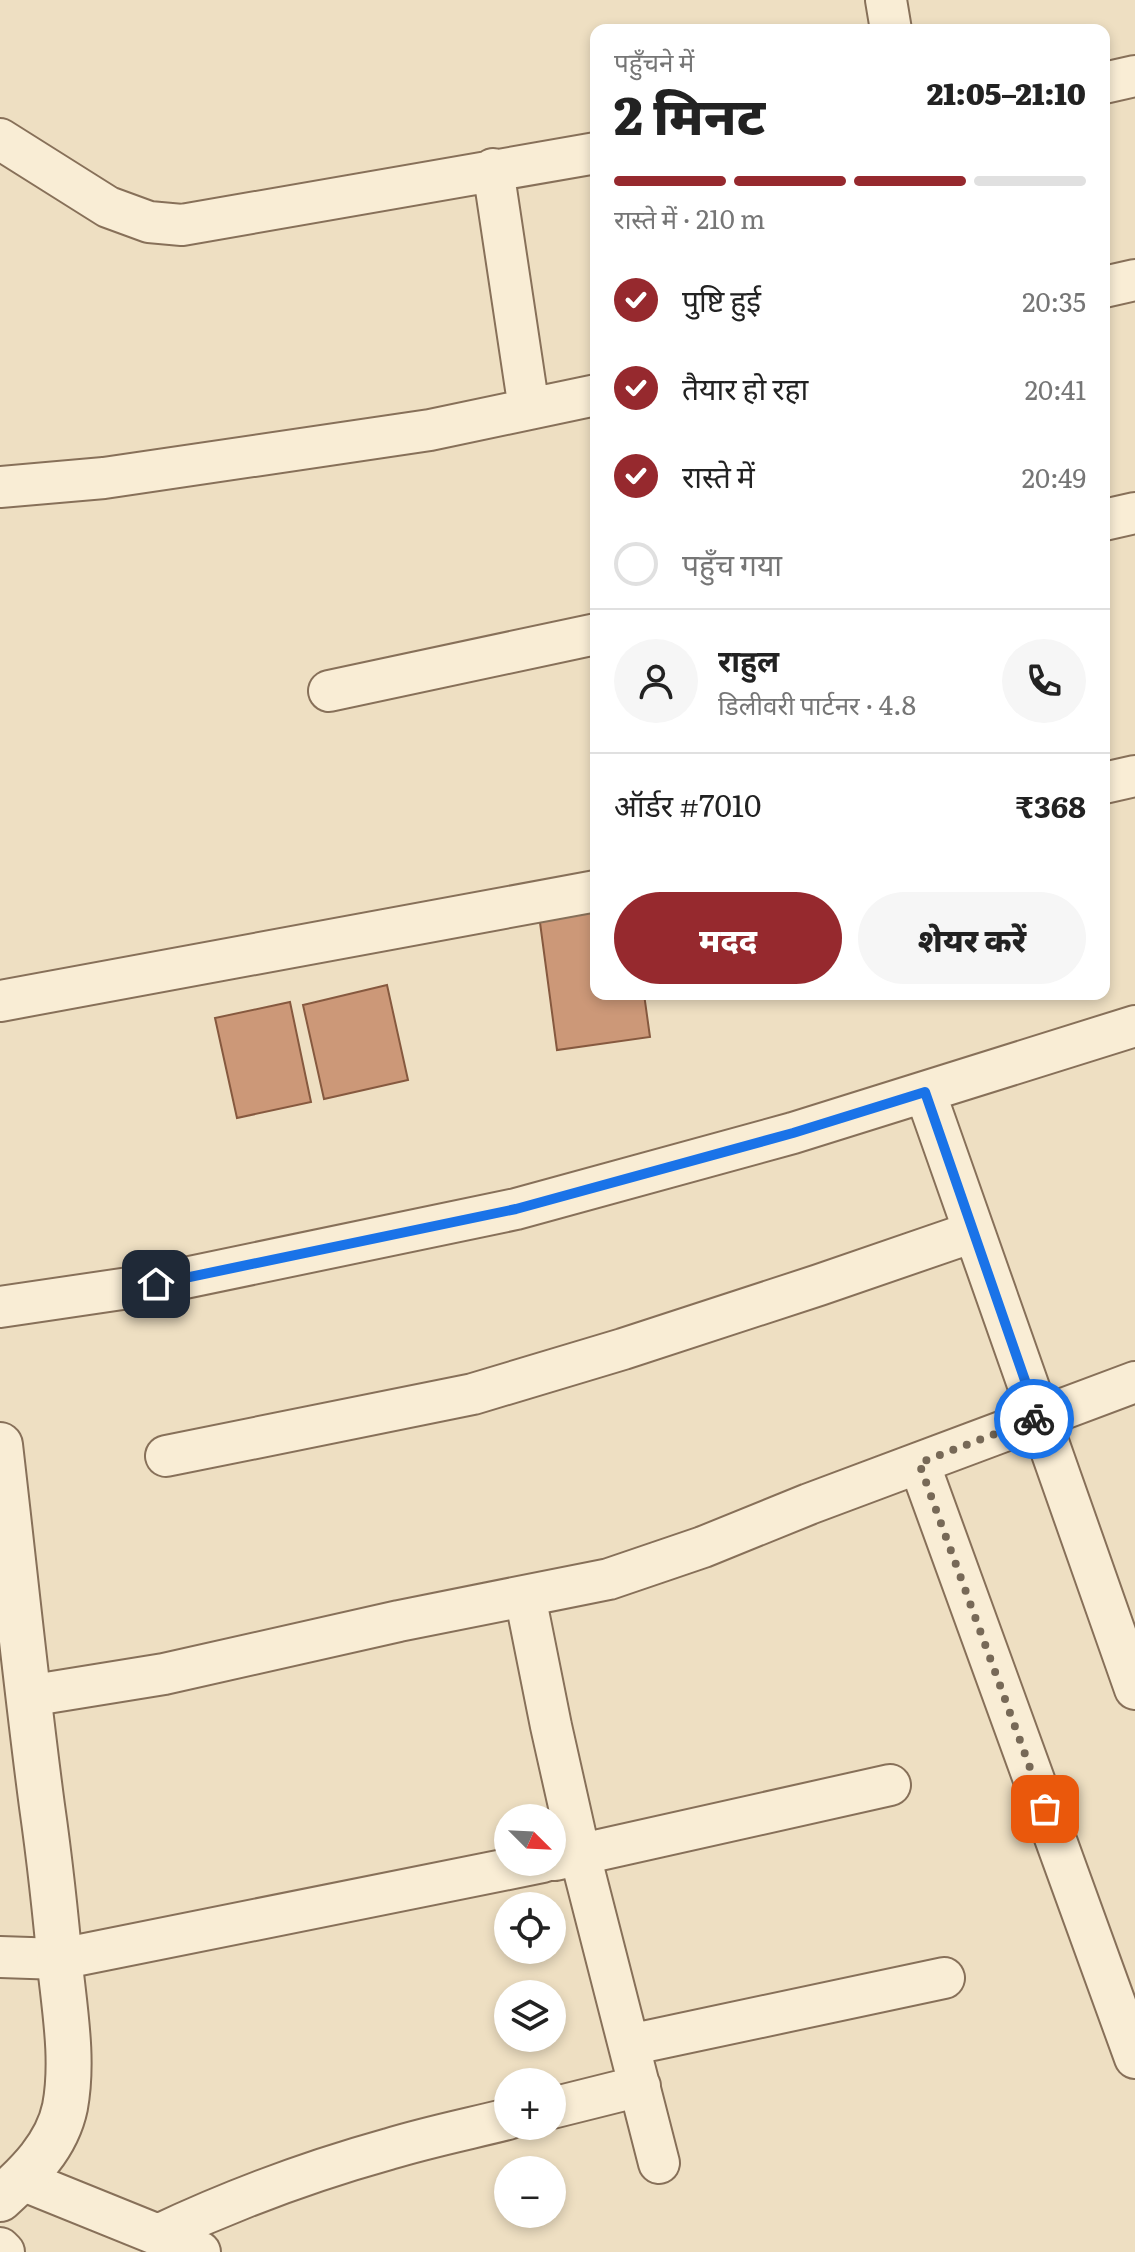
<!DOCTYPE html>
<html lang="hi">
<head>
<meta charset="utf-8">
<style>
	:root { --surface:#fff; --page:#f6f6f6; --text:#222; --muted:#767676; --line:#e0e0e0; --accent:#96292e }
	body { margin:0; font-family:Literata,"Noto Sans Devanagari",serif; background:var(--page); color:var(--text); height:100vh; display:flex; flex-direction:column; font-size:30px; white-space:nowrap }
	* { box-sizing:border-box; margin:0 }
	p { font-size:26px; color:var(--muted) }
	.icon { flex:none; width:44px; height:44px; fill:none; stroke:currentColor; stroke-width:2; stroke-linecap:round; stroke-linejoin:round }
	.map { position:relative; flex:1; overflow:hidden }
	.sheet { position:absolute; left:590px; top:24px; width:520px; height:976px; display:flex; flex-direction:column; background:var(--surface); border-radius:16px; box-shadow:0 4px 12px #0003 }
	.sheet>* { flex:none }
	.needle { width:52px; rotate:114deg }
	.controls { position:absolute; left:494px; top:1804px; display:grid; gap:16px }
	.controls a { display:grid; place-items:center; width:72px; height:72px; border-radius:50%; background:var(--surface); box-shadow:0 4px 12px #0003; font-size:40px }
	.pin { position:absolute; display:grid; place-items:center; width:68px; height:68px; color:#fff; margin:-34px; border-radius:16px; box-shadow:0 4px 12px #0006 }
	.courier { position:absolute; display:grid; place-items:center; width:80px; height:80px; margin:-40px; border:6px solid #1a73e8; border-radius:50%; background:#fff; color:#222; box-shadow:0 2px 10px #0007 }
	.overview em { font-style:normal; font-weight:800 }
	.overview div { display:flex; flex-direction:column-reverse }
	.overview { display:flex; align-items:center; justify-content:space-between; height:136px; padding:0 24px }
	h1 { font-size:52px; font-weight:800; line-height:60px }
	.bar { display:grid; grid-template-columns:repeat(4,1fr); gap:12px 8px; align-content:center; height:96px; padding:0 24px }
	.bar i { height:10px; border-radius:6px; background:var(--line) }
	.bar .current { background:var(--accent) }
	.bar p { grid-column:span 4 }
	.line { display:flex; align-items:center; gap:20px; padding:0 24px; border-top:2px solid var(--line) }
	.line div { flex:1 }
	.round { display:grid; place-items:center; flex:none; width:84px; height:84px; border-radius:42px; background:var(--page) }
	ol { padding:0 24px; list-style:none }
	li { display:flex; align-items:center; gap:24px; height:88px }
	li p { margin-inline-start:auto }
	li .icon { padding:8px; border-radius:50%; background:var(--accent); color:#fff; stroke-width:4 }
	li:last-child { color:var(--muted) }
	li i { width:44px; height:44px; border:4px solid var(--line); border-radius:50% }
	.button { display:flex; gap:16px; margin-top:auto; padding:16px 24px }
	.button a { flex:1; height:92px; border-radius:48px; background:var(--accent); color:#fff; font-size:32px; font-weight:800; line-height:92px; text-align:center }
	.button a+a { background:var(--page); color:var(--text) }
	.map>svg:first-child { display:block }
	.building { fill:#cc9878; stroke:#86593f; stroke-width:2 }
	.lines { fill:none; stroke-linecap:round; stroke-linejoin:round }
	.minor-casing { stroke:#877059; stroke-width:44 }
	.tertiary-casing { stroke:#877059; stroke-width:48 }
	.minor { stroke:#f9edd5; stroke-width:40 }
	.tertiary { stroke:#f9edd5; stroke-width:44 }
	.done { stroke:#776957; stroke-width:8; stroke-dasharray:0 14.4 }
	.route { stroke:#1a73e8; stroke-width:10 }
</style>
</head>
<body>
<div class="map">
<svg width="1135" height="2252" viewBox="0 0 1135 2252">
	<rect width="100%" height="100%" fill="#eedfc2"/>
	<!-- building -->
	<path class="building" d="M596 907V994H644L650 1037 557 1050 539 915Z
		M387 985 408 1080 324 1099 303 1005Z
		M290 1002 311 1102 237 1118 215 1018Z"/>
	<g class="lines">
		<defs>
			<path id="minor" d="M886 0 891 30
				M1104 83 1135 76
				M0 139 108 207 149 222 182 225 596 153
				M493 169 529 409
				M1104 287 1135 280
				M0 487 104 478 430 430 596 395
				M1104 520 1135 513
				M329 691 596 634
				M1104 783 1135 776
				M0 1001 596 891
				M925 1092 1135 1689
				M0 1307 156 1284 516 1209 793 1133 1135 1026
				M166 1456 473 1394 623 1349 819 1285 973 1232
				M919 1463 1135 2058
				M525 1596 551 1726 580 1855 659 2163
				M28 1696 164 1674 399 1621 609 1579 703 1547 809 1504 1135 1382
				M555 1860 890 1785
				M0 1957 60 1959 543 1862
				M629 2045 944 1978
				M552 2108 640 2086
				M22 2180 200 2252
				M158 2235C232 2200 310 2171 389 2149 428 2137 468 2129 508 2119
				M0 2248 4 2252"/>
			<path id="tertiary" d="M0 1445C14 1565 26 1686 42 1806 50 1862 56 1918 61 1974 66 2018 73 2064 65 2107 57 2146 28 2174 0 2199"/>
		</defs>
		<!-- minor casing -->
		<use href="#minor" class="minor-casing"/>
		<!-- tertiary casing -->
		<use href="#tertiary" class="tertiary-casing"/>
		<!-- minor -->
		<use href="#minor" class="minor"/>
		<!-- tertiary -->
		<use href="#tertiary" class="tertiary"/>
	</g>
	<g class="lines">
		<!-- done -->
		<path class="done" d="M1034 1419 919 1463 1045 1809"/>
		<!-- route -->
		<path class="route" d="M156 1284 516 1209 793 1133 925 1092 1038 1418 1034 1419"/>
	</g>
</svg>
<div class="controls">
<a><svg class="needle" viewBox="-14 -14 28 28"><path d="M0-13l5 13h-10z" fill="#e53935"/><path d="M0 13l5-13h-10z" fill="#767676"/></svg></a>
<a><svg class="icon" aria-label="locate" viewBox="0 0 24 24"><circle cx="12" cy="12" r="6"/><path d="M12 2v4M12 18v4M2 12h4M18 12h4"/></svg></a>
<a><svg class="icon" aria-label="layers" viewBox="0 0 24 24"><path d="M12 4l9 5-9 5-9-5zM3 14l9 5 9-5"/></svg></a>
<a>+</a>
<a>−</a>
</div>
<div class="pin" style="left:1045px;top:1809px;background:#ea580c"><svg class="icon" aria-label="bag" viewBox="0 0 24 24"><path d="M5 8h14l-1 12H6zM9 8a3 3 0 0 1 6 0"/></svg></div>
<div class="pin" style="left:156px;top:1284px;background:#1f2937"><svg class="icon" aria-label="home" viewBox="0 0 24 24"><path d="M3 11l9-7 9 7M6 9v11h12V9"/></svg></div>
<div class="courier" style="left:1034px;top:1419px"><svg class="icon" aria-label="bike" viewBox="0 0 24 24"><circle cx="6" cy="16" r="4"/><circle cx="18" cy="16" r="4"/><path d="M6 16l4-8h5l3 8M10 8l3 8H6M13 5h3"/></svg></div>
<section class="sheet">
<div class="overview"><div><h1>2 मिनट</h1><p>पहुँचने में</p></div><em>21:05–21:10</em></div>
<div class="bar"><i class="current"></i><i class="current"></i><i class="current"></i><i></i><p>रास्ते में · 210 m</p></div>
<ol>
<li><svg class="icon" aria-label="check" viewBox="0 0 24 24"><path d="M5 12l5 5 9-10"/></svg>पुष्टि हुई<p>20:35</p></li>
<li><svg class="icon" aria-label="check" viewBox="0 0 24 24"><path d="M5 12l5 5 9-10"/></svg>तैयार हो रहा<p>20:41</p></li>
<li><svg class="icon" aria-label="check" viewBox="0 0 24 24"><path d="M5 12l5 5 9-10"/></svg>रास्ते में<p>20:49</p></li>
<li><i></i>पहुँच गया</li>
</ol>
<div class="line" style="height:144px"><a class="round"><svg class="icon" aria-label="person" viewBox="0 0 24 24"><circle cx="12" cy="8" r="4"/><path d="M4 21q1-7 8-7t8 7"/></svg></a><div><b>राहुल</b><p>डिलीवरी पार्टनर · 4.8</p></div><a class="round"><svg class="icon" aria-label="phone" viewBox="0 0 24 24"><path d="M5 4h4l2 5-3 2q2 4 5 5l2-3 5 2v4C11 20 4 13 5 4z"/></svg></a></div>
<div class="line" style="height:104px"><div>ऑर्डर #7010</div><b>₹368</b></div>
<div class="button"><a>मदद</a><a>शेयर करें</a></div>
</section>
</div>
</body>
</html>
